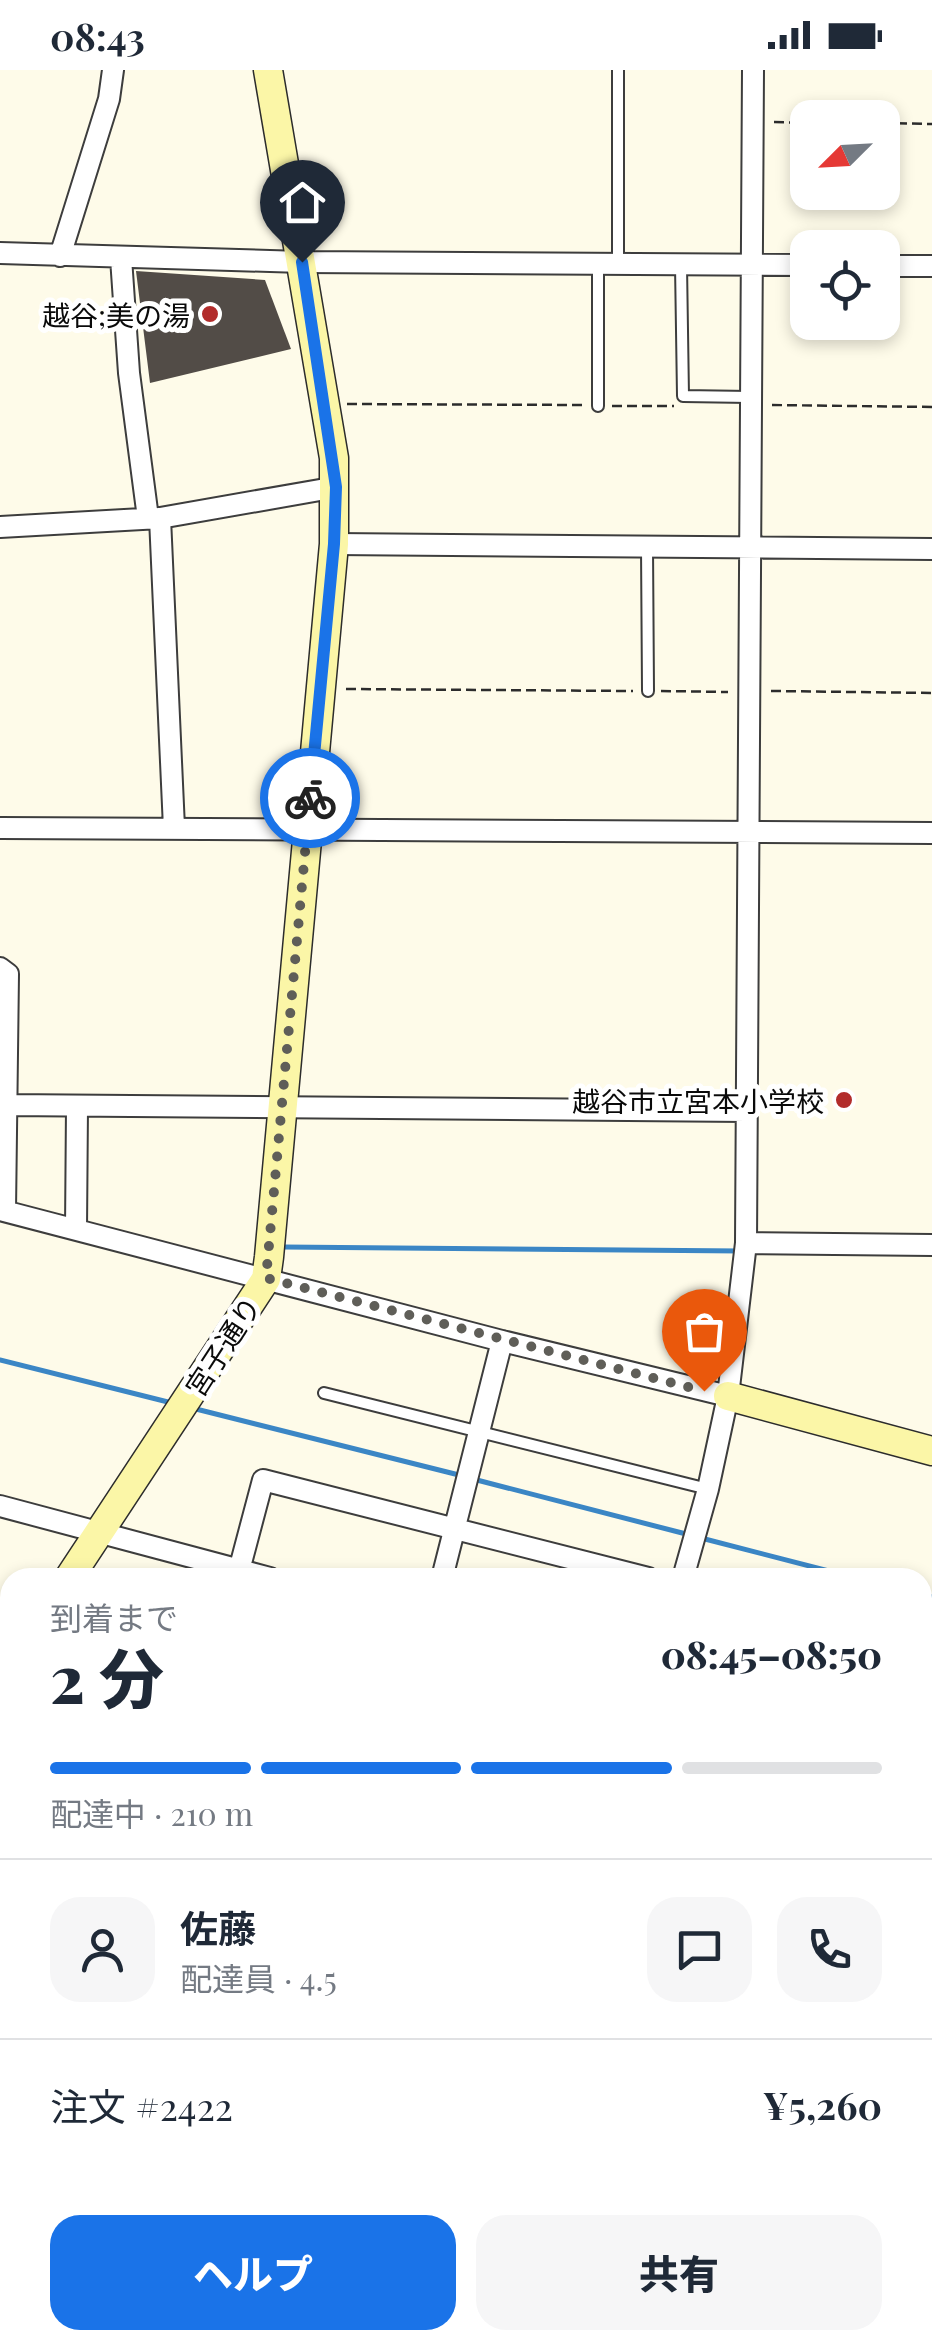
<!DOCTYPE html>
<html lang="ja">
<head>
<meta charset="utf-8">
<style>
	:root { --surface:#fff; --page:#f6f6f7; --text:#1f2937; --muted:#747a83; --line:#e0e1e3; --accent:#1a73e8 }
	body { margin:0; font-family:"Playfair Display","Noto Sans JP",serif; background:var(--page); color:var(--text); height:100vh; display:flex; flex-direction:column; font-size:38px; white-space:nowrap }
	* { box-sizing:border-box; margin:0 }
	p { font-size:32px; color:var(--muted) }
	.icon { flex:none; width:55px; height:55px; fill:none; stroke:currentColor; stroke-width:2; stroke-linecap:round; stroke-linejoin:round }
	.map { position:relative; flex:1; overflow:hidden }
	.details { position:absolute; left:0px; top:1498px; width:932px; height:782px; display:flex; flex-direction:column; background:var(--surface); border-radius:30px 30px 0 0; box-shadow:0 5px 15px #0003 }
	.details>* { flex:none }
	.needle { width:65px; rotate:246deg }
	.buttons { position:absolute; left:790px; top:30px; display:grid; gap:20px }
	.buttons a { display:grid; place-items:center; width:110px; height:110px; border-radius:20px; background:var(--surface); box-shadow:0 5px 15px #0003; font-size:50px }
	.pin { position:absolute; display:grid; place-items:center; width:85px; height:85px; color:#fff; margin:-102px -42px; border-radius:50% 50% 50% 0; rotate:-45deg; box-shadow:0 0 10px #0007 }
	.pin .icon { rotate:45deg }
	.courier { position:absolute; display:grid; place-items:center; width:100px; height:100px; margin:-50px; border:8px solid #1a73e8; border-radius:50%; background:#fff; color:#222; box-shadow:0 2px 12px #0007 }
	.head em { font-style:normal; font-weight:800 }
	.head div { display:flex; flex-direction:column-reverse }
	.head { display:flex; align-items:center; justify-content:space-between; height:170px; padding:0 50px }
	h1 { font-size:65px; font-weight:800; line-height:75px }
	.bar { display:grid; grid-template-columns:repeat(4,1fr); gap:15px 10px; align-content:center; height:120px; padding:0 50px }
	.bar i { height:12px; border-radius:8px; background:var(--line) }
	.bar .selected { background:var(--accent) }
	.bar p { grid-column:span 4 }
	.line { display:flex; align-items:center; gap:25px; padding:0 50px; border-top:2px solid var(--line) }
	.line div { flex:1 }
	.round { display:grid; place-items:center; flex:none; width:105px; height:105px; border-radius:30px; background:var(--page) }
	.cta { display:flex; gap:20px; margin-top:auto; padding:20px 50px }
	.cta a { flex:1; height:115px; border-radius:30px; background:var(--accent); color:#fff; font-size:40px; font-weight:800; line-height:115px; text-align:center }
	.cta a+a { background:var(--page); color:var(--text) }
	.status { display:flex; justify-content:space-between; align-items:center; height:70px; padding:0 50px; background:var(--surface); direction:ltr }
	.status svg { height:28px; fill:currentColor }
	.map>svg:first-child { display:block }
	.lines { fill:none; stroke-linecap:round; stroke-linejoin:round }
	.stream { stroke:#3b86c5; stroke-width:5 }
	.building { fill:#524c47 }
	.lane-casing { stroke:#3d3d3d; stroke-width:14 }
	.street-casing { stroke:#3d3d3d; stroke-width:24 }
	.secondary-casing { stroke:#2c2c2c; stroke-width:31 }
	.highway-casing { stroke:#1b1b1b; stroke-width:39 }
	.path { stroke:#2c2c2c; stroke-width:2.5; stroke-dasharray:10 5; stroke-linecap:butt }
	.lane { stroke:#fff; stroke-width:10 }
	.street { stroke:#fff; stroke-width:20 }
	.secondary { stroke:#fbf6a7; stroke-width:28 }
	.highway { stroke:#eda458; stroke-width:35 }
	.done { stroke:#5f5e58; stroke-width:10; stroke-dasharray:0 18 }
	.route { stroke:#1a73e8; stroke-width:12 }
	.poi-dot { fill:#b22c2b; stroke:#fff; stroke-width:4 }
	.labels { text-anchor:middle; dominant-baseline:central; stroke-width:10; stroke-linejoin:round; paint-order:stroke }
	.poi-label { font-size:28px; fill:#0a0a0a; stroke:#fff; text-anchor:end }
	.street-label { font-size:28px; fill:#0a0a0a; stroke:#fff }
</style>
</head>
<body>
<div class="status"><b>08:43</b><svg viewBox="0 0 49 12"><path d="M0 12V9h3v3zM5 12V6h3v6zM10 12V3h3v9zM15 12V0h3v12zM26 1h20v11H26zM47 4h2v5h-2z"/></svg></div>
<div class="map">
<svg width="932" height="2278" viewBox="0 0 932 2278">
	<rect width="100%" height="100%" fill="#fefbe9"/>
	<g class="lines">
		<!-- stream -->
		<path class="stream" d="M284 1177 741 1181
			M0 1290 172 1333
			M192 1338 463 1406
			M473 1409 690 1465
			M701 1468 856 1508
			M922 1525 932 1527
			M0 1578 10 1581
			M0 1873 10 1875
			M0 2164 10 2166
			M420 2270 444 2276"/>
	</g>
	<!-- building -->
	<path class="building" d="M136 201 265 210 291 279 150 313Z"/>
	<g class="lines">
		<defs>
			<path id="lane" d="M618 0V193
				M681 195 683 326 750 327
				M598 336V194
				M647 477 648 621
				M324 1323 708 1419
				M807 1508V1506
				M0 1656 10 1639"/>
			<path id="street" d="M0 183 302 192 808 195
				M60 186 109 29 113 0
				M121 188 129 303 148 448
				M882 196H932
				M160 448 174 758
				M0 457 160 448 337 417
				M334 474 932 479
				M0 758 932 763
				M0 898 8 904 5 1141
				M7 1035 746 1041
				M0 1140 502 1271 728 1326
				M76 1159 77 1037
				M746 1173 932 1175
				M0 1436 270 1508
				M237 1508 263 1410 648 1508
				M442 1508 502 1271
				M683 1508 708 1419 728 1326 746 1173 753 0
				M922 1667 932 1668
				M922 2000 932 1977
				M0 2021 10 2024
				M922 2269 932 2270
				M802 2278 806 2270"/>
			<path id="secondary" d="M728 1326 932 1381
				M69 1508 266 1209 269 1187 334 474V388L268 0
				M0 1610 10 1595
				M0 1727 10 1730"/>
			<path id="highway" d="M922 1823 932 1814
				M922 1857 932 1848
				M467 2278 475 2270
				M499 2278 507 2270"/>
		</defs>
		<!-- lane casing -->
		<use href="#lane" class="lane-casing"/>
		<!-- street casing -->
		<use href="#street" class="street-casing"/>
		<!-- secondary casing -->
		<use href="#secondary" class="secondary-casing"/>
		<!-- highway casing -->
		<use href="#highway" class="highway-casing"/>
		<!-- path -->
		<path class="path" d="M774 52 808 53
			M882 53 932 54
			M347 334 584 335
			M772 335 932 337
			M612 336H674
			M346 619 633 621
			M661 621 728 622
			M771 621 932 623"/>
		<!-- lane -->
		<use href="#lane" class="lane"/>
		<!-- street -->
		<use href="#street" class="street"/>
		<!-- secondary -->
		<use href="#secondary" class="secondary"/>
		<!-- highway -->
		<use href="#highway" class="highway"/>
	</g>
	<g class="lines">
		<!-- done -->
		<path class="done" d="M310 728 266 1208 704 1321"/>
		<!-- route -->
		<path class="route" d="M302 192 336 417 334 474 310 728"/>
	</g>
	<!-- markers -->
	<g class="poi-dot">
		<circle cx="210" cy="244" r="10"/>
		<circle cx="844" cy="1030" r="10"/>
	</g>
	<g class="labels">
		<!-- poi labels -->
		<g class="poi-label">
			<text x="190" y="244">越谷;美の湯</text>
			<text x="824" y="1030">越谷市立宮本小学校</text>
		</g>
		<!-- street labels -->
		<g class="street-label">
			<text transform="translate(222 1276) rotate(-57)">宮子通り</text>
		</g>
	</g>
</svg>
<div class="buttons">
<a><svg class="needle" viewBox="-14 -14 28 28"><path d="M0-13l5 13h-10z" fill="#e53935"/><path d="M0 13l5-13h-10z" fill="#747a83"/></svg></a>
<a><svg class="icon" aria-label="locate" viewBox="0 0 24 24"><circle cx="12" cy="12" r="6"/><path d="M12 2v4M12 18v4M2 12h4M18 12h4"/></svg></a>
</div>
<div class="pin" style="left:704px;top:1321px;background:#ea580c"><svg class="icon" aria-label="bag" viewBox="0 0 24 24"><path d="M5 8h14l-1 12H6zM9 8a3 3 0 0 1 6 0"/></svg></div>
<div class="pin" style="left:302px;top:192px;background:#1f2937"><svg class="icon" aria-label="home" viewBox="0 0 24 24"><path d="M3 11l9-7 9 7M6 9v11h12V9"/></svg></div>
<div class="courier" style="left:310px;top:728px"><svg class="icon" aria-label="bike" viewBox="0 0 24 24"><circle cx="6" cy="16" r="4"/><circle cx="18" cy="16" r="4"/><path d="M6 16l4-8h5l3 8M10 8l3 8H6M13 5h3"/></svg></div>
<section class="details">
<div class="head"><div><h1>2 分</h1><p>到着まで</p></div><em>08:45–08:50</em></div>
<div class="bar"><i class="selected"></i><i class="selected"></i><i class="selected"></i><i></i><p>配達中 · 210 m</p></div>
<div class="line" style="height:180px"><a class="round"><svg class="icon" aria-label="person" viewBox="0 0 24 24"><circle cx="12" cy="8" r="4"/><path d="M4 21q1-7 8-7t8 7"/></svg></a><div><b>佐藤</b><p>配達員 · 4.5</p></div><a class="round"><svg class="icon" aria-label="chat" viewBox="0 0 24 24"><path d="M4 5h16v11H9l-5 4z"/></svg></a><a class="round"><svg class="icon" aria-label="phone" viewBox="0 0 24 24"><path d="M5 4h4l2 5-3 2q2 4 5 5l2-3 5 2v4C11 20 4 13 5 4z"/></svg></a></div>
<div class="line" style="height:130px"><div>注文 #2422</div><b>¥5,260</b></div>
<div class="cta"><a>ヘルプ</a><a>共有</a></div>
</section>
</div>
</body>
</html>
